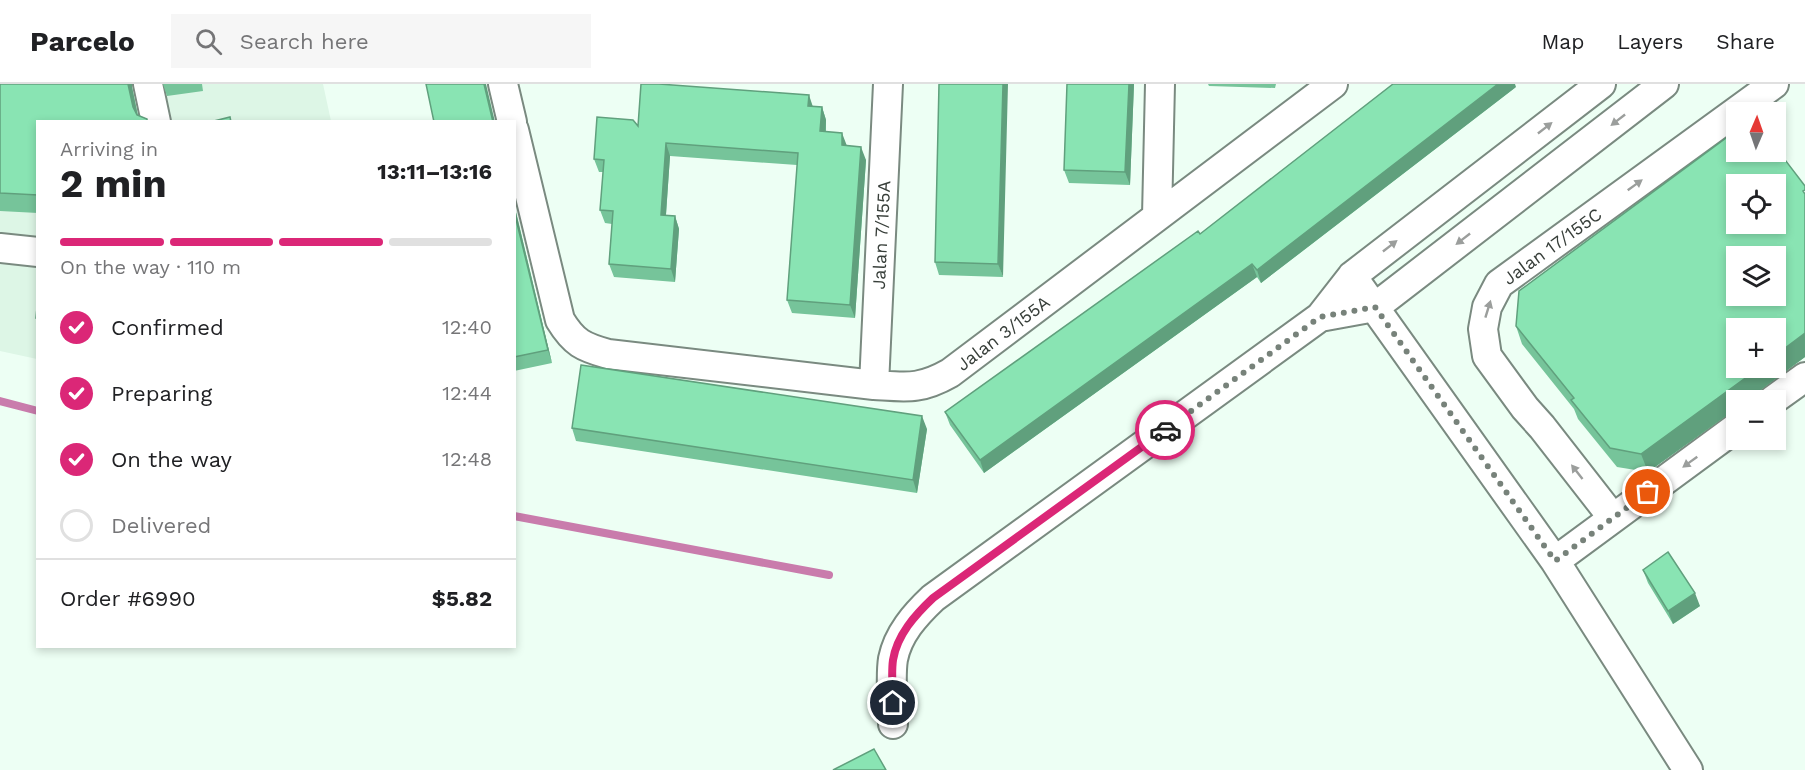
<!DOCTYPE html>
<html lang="en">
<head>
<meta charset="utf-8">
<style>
	:root { --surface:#fff; --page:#f6f6f6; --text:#202124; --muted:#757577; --line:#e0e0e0; --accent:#db2777 }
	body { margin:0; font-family:"Work Sans",sans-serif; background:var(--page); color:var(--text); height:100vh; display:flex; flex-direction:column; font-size:22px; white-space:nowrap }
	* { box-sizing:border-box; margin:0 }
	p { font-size:20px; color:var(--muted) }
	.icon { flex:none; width:33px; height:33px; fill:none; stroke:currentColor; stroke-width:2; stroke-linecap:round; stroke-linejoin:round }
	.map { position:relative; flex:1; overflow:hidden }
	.drawer { position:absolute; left:36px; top:36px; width:480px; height:528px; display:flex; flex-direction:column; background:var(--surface); border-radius:0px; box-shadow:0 3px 9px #0003 }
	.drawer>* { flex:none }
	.needle { width:39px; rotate:2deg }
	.controls { position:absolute; left:1726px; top:18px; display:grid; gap:12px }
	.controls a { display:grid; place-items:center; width:60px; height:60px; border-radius:0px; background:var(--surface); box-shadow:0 3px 9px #0003; font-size:30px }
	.pin { position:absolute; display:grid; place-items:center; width:51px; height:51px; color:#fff; margin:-26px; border:3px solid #fff; border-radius:50%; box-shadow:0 2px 6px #0007 }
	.courier { position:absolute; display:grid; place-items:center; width:60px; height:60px; margin:-30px; border:4px solid #db2777; border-radius:50%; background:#fff; color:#222; box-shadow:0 2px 8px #0007 }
	.overview em { font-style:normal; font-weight:700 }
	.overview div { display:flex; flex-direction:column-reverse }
	.overview { display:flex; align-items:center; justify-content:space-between; height:102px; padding:0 24px }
	h1 { font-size:39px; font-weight:700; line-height:45px }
	.bar { display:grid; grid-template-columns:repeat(4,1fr); gap:9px 6px; align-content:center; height:72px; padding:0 24px }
	.bar i { height:8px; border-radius:4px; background:var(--line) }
	.bar .current { background:var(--accent) }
	.bar p { grid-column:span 4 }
	.line { display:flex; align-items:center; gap:15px; padding:0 24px; border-top:2px solid var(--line) }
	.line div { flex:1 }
	ol { padding:0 24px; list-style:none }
	li { display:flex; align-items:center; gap:18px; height:66px }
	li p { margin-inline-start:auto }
	li .icon { padding:6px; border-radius:50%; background:var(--accent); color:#fff; stroke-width:4 }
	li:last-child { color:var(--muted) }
	li i { width:33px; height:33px; border:3px solid var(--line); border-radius:50% }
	header { display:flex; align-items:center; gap:36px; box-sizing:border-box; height:84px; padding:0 30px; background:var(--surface); border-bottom:2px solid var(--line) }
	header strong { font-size:28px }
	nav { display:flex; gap:33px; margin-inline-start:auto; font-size:21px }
	.search { width:420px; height:54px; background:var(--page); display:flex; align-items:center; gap:15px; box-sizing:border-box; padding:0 21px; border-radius:0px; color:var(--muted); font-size:22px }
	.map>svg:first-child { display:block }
	.built { fill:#ddf6e6 }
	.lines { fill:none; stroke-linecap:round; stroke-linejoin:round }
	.stream { stroke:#c97cac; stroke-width:8 }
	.minor-casing { stroke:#7a8a80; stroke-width:32 }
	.minor { stroke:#fff; stroke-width:28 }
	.wall { fill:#76c49a }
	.shaded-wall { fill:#60a07d }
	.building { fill:#89e4b3; stroke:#60a07d; stroke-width:1.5; fill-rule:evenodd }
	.oneway { fill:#9b9e9c }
	.done { stroke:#77827a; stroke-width:6; stroke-dasharray:0 10.8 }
	.route { stroke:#db2777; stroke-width:8 }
	.labels { text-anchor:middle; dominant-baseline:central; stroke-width:4.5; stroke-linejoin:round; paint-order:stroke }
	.street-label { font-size:18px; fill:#373e39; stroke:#fff }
</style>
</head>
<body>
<header>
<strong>Parcelo</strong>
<div class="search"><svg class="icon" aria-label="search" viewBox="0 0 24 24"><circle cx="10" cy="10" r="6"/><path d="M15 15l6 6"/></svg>Search here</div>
<nav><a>Map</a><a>Layers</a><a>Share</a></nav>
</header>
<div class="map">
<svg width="1805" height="686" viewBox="0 0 1805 686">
	<rect width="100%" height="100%" fill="#edfff4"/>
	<!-- built -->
	<path class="built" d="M0 0H323L331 37 38 38 37 275 0 267Z"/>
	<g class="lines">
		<!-- stream -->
		<path class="stream" d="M0 317 38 327
			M514 432 829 491"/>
		<defs>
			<path id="minor" d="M148 0 156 38
				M503 0 512 38
				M514 46 560 236C574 259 583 263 608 270L874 301C907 303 920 306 950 289L1333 0
				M1157 132 1160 0
				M0 164 38 168
				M1352 192 1555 477 1688 686
				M1320 233 1375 223 1664 0
				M874 301 888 0
				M1773 316 1805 293
				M1613 434 1542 343 1525 324 1487 272 1483 245 1487 223 1499 200 1774 0
				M1555 477 1737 343
				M893 640C893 622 890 593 893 575 898 550 915 531 933 514L1320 233 1352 192 1601 0"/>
		</defs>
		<!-- minor casing -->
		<use href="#minor" class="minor-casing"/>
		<!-- minor -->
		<use href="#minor" class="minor"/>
	</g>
	<!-- wall -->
	<path class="wall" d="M0 0H132V3L138 31 147 35 148 38H38V129L0 127Z
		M163 0H202L203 7 167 12Z
		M939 0 1003 193 939 191 935 178Z
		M1067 0H1134L1130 101 1069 99 1064 86Z
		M1208 0H1276L1275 4 1209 2Z
		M1516 3 1261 199 1257 193 984 389 950 341 945 328 1200 150Z
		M813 23H822L826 36V48L847 62 866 76 855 234 792 229 787 216 797 81 670 72 666 131 675 132 679 145 675 198 614 193 609 180 612 140 605 139 600 126 603 88H599L594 75 638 42Z
		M514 120 552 279 514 287Z
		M1516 242 1805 273 1747 316H1737V324L1648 388 1617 383 1578 335 1574 325 1522 260Z
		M572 344 927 345 917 409 576 357Z
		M1643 486 1700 522 1673 540 1648 499Z"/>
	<!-- shaded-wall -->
	<path class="shaded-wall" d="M128 0H132V3L139 38 133 23Z
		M484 0H486L495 38H493Z
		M1003 0H1008L1003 193 998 180Z
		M1129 0H1134L1130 101 1125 88Z
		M1498 0H1515L1516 3 1261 199 1257 186Z
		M809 11 813 23 808 22Z
		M822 23 826 36 825 60 820 47Z
		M842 49 847 62 842 61Z
		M666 59 670 72 665 144 661 131Z
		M861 63 866 76 855 234 850 221Z
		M514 120 552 279 548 266 514 127Z
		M675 132 679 145 675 198 671 185Z
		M1252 180 1257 193 984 389 980 376Z
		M1805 249V273L1747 316H1737V324L1648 388 1641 370 1759 284H1776V271Z
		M922 332 927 345 917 409 913 396Z
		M1695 509 1700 522 1673 540 1668 527Z"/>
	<!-- building -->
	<path class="building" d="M0 0H128L133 23 137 31 147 35V38H38V111L0 109Z
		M426 0H484L493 38H434Z
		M641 0H659L809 11 808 22 822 23 820 47 842 49V61L861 63 850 221 787 216 798 69 666 59 661 131 675 132 671 185 609 180 613 127 600 126 604 76 594 75 597 33 633 36 638 42Z
		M939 0H1003L998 180 935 178Z
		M1067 0H1129L1125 88 1064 86Z
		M1393 0H1498L1257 186 1252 180 980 376 945 328 1198 147 1200 150Z
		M230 33 231 38H210Z
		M1737 46V68H1776V64L1805 102V106L1803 107 1805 110V249L1776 271V244H1737V284H1759L1641 370 1610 364 1571 316 1574 314 1516 242 1519 207ZM1737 100H1776V140H1737ZM1737 172H1776V212H1737Z
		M514 127 548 266 514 273Z
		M38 213V234H36Z
		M581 281 922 332 913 396 572 344Z
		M1668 468 1695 509 1668 527 1643 486Z
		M874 665 886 686H833Z"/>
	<!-- one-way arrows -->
	<defs><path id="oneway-solid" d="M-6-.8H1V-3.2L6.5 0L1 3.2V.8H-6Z" transform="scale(1.5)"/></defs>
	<g class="oneway">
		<use href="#oneway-solid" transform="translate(1618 36) rotate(142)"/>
		<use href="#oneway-solid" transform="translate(1545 44) rotate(-38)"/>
		<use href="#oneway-solid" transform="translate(1635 101) rotate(-36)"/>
		<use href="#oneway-solid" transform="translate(1463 155) rotate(142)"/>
		<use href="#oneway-solid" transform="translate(1390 162) rotate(-38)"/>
		<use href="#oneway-solid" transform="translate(1488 225) rotate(-73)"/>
		<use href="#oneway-solid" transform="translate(1690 378) rotate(144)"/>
		<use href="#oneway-solid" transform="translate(1577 388) rotate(-128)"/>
	</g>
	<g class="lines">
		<!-- done -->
		<path class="done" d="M1165 346 1320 233 1375 223 1555 477 1648 408"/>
		<!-- route -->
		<path class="route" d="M893 619C893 605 891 590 893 576 897 551 915 531 933 514L1165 346"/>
	</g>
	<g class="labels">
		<!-- street labels -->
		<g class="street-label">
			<text transform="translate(881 151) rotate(-87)">Jalan 7/155A</text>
			<text transform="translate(1552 162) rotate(-36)">Jalan 17/155C</text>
			<text transform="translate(1003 249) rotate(-37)">Jalan 3/155A</text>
		</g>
	</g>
</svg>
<div class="controls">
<a><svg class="needle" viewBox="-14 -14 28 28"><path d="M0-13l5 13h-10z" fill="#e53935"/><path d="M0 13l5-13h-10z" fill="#757577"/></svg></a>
<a><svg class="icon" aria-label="locate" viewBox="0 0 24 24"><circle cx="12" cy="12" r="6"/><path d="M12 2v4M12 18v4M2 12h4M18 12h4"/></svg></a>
<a><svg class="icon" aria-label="layers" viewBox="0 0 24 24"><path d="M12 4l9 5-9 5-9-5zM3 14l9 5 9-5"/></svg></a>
<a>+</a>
<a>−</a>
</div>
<div class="pin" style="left:1648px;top:408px;background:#ea580c"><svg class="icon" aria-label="bag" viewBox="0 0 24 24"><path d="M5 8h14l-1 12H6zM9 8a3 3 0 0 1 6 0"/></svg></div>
<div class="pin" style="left:893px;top:619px;background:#1f2937"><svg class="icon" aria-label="home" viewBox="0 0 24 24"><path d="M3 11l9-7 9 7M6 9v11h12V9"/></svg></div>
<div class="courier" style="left:1165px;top:346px"><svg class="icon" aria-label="car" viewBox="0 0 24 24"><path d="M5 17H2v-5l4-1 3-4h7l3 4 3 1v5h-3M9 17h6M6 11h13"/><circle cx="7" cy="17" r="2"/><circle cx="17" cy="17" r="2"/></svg></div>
<section class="drawer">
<div class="overview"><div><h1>2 min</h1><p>Arriving in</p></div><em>13:11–13:16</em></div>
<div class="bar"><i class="current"></i><i class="current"></i><i class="current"></i><i></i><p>On the way · 110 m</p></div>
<ol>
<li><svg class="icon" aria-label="check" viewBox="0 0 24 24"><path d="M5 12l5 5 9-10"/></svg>Confirmed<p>12:40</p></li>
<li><svg class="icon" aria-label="check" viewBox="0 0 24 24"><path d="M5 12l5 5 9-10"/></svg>Preparing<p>12:44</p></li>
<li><svg class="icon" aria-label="check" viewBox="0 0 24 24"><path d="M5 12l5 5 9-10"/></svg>On the way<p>12:48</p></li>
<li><i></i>Delivered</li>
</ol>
<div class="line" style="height:78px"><div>Order #6990</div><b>$5.82</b></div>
</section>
</div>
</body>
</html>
